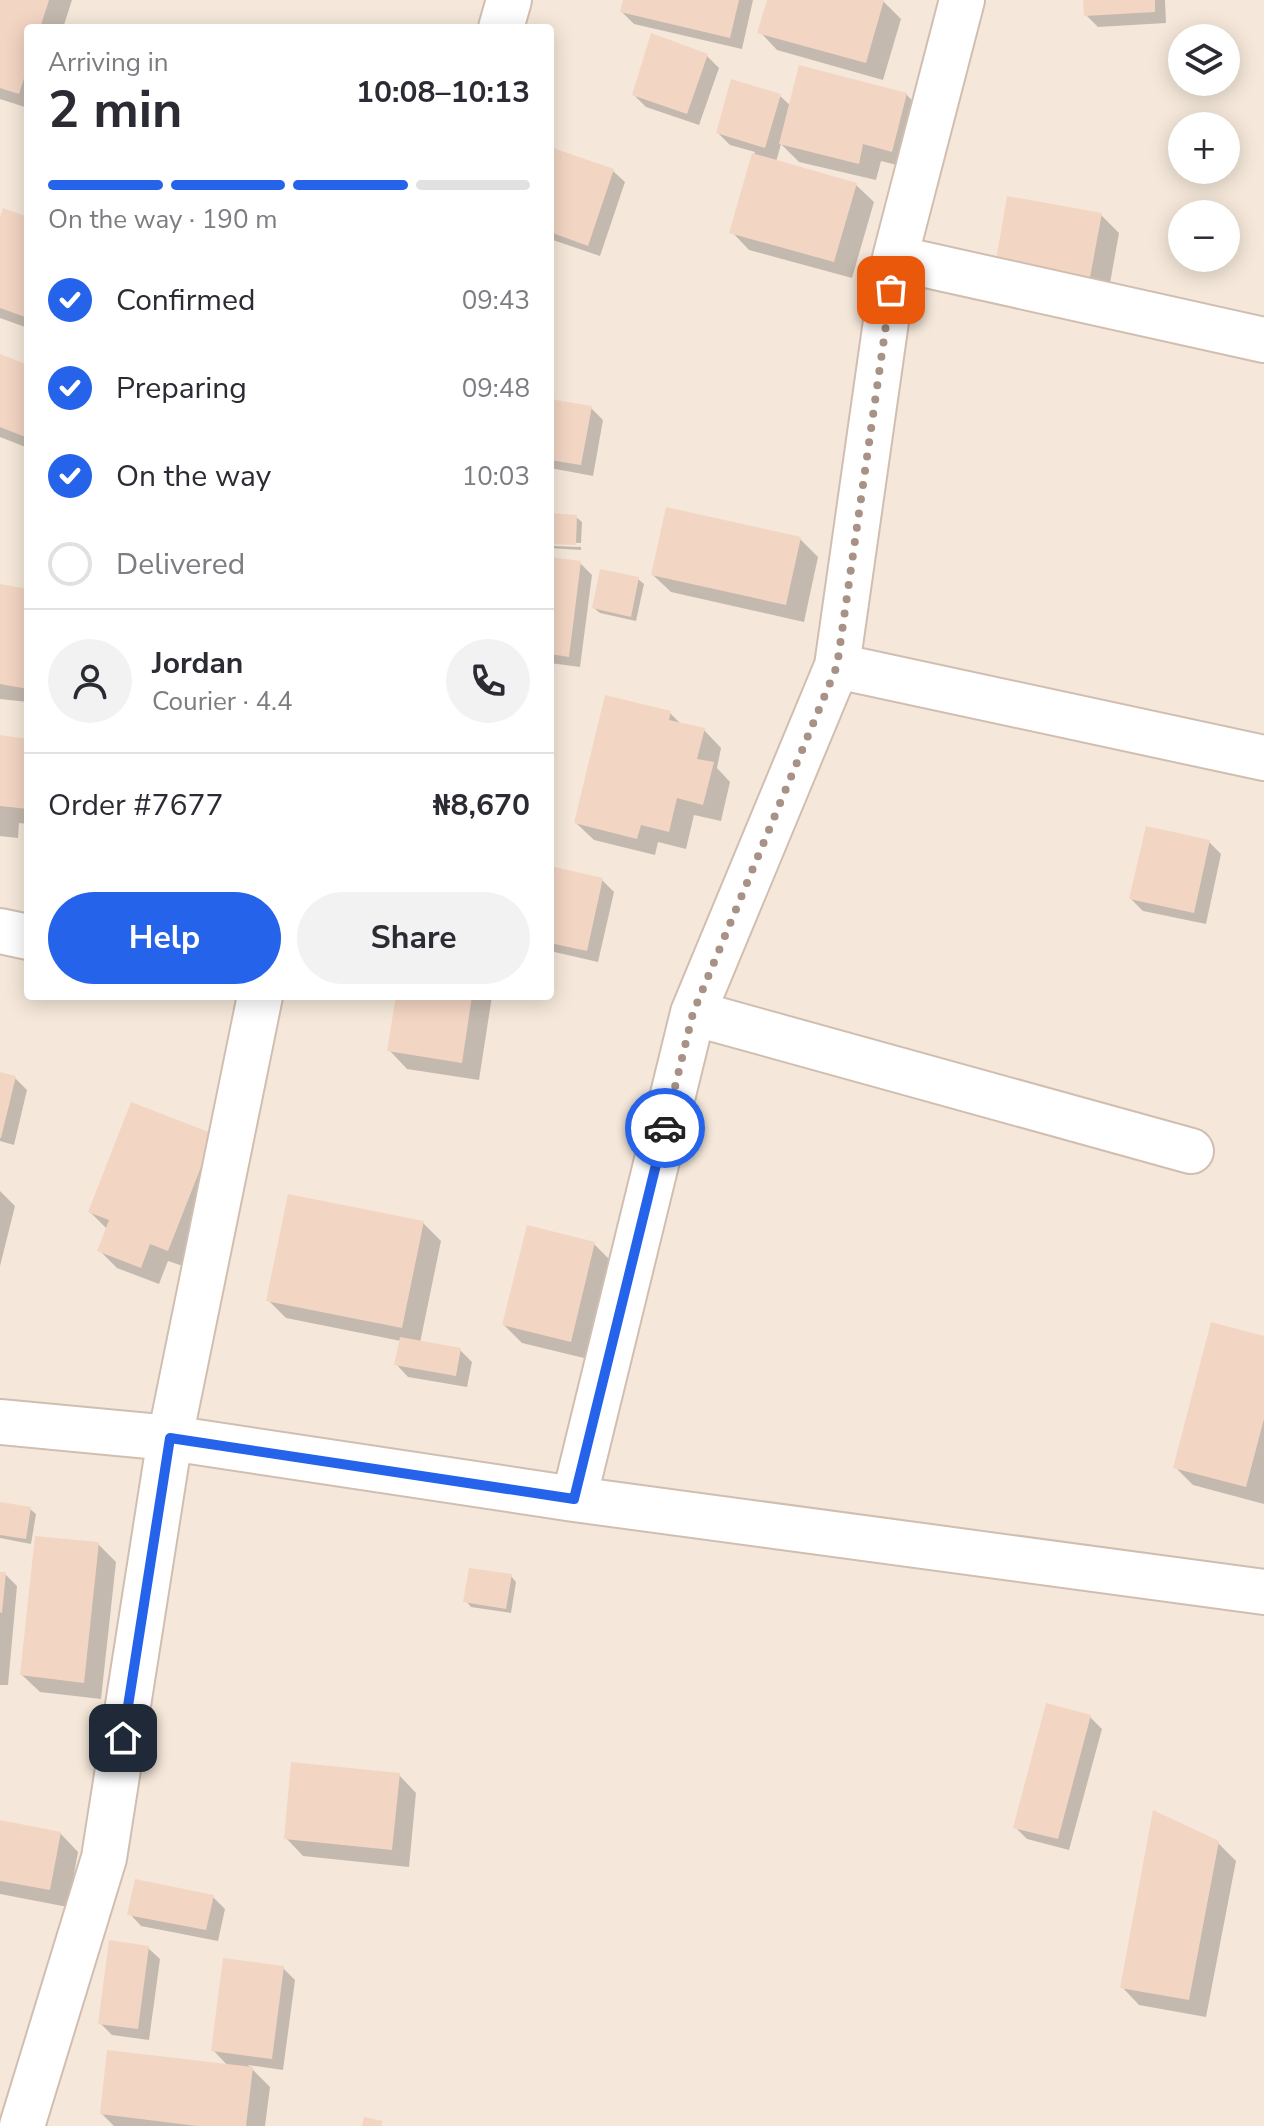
<!DOCTYPE html>
<html lang="en">
<head>
<meta charset="utf-8">
<style>
	:root { --surface:#fff; --page:#f2f2f3; --text:#2b2b33; --muted:#7c7c81; --line:#e1e1e2; --accent:#2563eb }
	body { margin:0; font-family:"Nunito Sans",sans-serif; background:var(--page); color:var(--text); height:100vh; display:flex; flex-direction:column; font-size:30px; white-space:nowrap }
	* { box-sizing:border-box; margin:0 }
	p { font-size:26px; color:var(--muted) }
	.icon { flex:none; width:44px; height:44px; fill:none; stroke:currentColor; stroke-width:2; stroke-linecap:round; stroke-linejoin:round }
	.map { position:relative; flex:1; overflow:hidden }
	.panel { position:absolute; left:24px; top:24px; width:530px; height:976px; display:flex; flex-direction:column; background:var(--surface); border-radius:8px; box-shadow:0 4px 20px #0003 }
	.panel>* { flex:none }
	.buttons { position:absolute; left:1168px; top:24px; display:grid; gap:16px }
	.buttons a { display:grid; place-items:center; width:72px; height:72px; border-radius:50%; background:var(--surface); box-shadow:0 4px 20px #0003; font-size:40px }
	.pin { position:absolute; display:grid; place-items:center; width:68px; height:68px; color:#fff; margin:-34px; border-radius:16px; box-shadow:0 4px 12px #0006 }
	.courier { position:absolute; display:grid; place-items:center; width:80px; height:80px; margin:-40px; border:6px solid #2563eb; border-radius:50%; background:#fff; color:#222; box-shadow:0 2px 10px #0007 }
	.summary em { font-style:normal; font-weight:700 }
	.summary div { display:flex; flex-direction:column-reverse }
	.summary { display:flex; align-items:center; justify-content:space-between; height:136px; padding:0 24px }
	h1 { font-size:52px; font-weight:700; line-height:60px }
	.bar { display:grid; grid-template-columns:repeat(4,1fr); gap:12px 8px; align-content:center; height:96px; padding:0 24px }
	.bar i { height:10px; border-radius:6px; background:var(--line) }
	.bar .active { background:var(--accent) }
	.bar p { grid-column:span 4 }
	.line { display:flex; align-items:center; gap:20px; padding:0 24px; border-top:2px solid var(--line) }
	.line div { flex:1 }
	.round { display:grid; place-items:center; flex:none; width:84px; height:84px; border-radius:42px; background:var(--page) }
	ol { padding:0 24px; list-style:none }
	li { display:flex; align-items:center; gap:24px; height:88px }
	li p { margin-inline-start:auto }
	li .icon { padding:8px; border-radius:50%; background:var(--accent); color:#fff; stroke-width:4 }
	li:last-child { color:var(--muted) }
	li i { width:44px; height:44px; border:4px solid var(--line); border-radius:50% }
	.action { display:flex; gap:16px; margin-top:auto; padding:16px 24px }
	.action a { flex:1; height:92px; border-radius:48px; background:var(--accent); color:#fff; font-size:32px; font-weight:700; line-height:92px; text-align:center }
	.action a+a { background:var(--page); color:var(--text) }
	.map>svg:first-child { display:block }
	.residential { fill:#f5e8da; fill-rule:evenodd }
	.shadow { fill:#0003 }
	.building { fill:#f3d5c3 }
	.lines { fill:none; stroke-linecap:round; stroke-linejoin:round }
	.minor-casing { stroke:#d1beb0; stroke-width:48 }
	.minor { stroke:#fff; stroke-width:44 }
	.done { stroke:#a89285; stroke-width:8; stroke-dasharray:0 14.4 }
	.route { stroke:#2563eb; stroke-width:10 }
</style>
</head>
<body>
<div class="map">
<svg width="1264" height="2126" viewBox="0 0 1264 2126">
	<rect width="100%" height="100%" fill="#fdf6ec"/>
	<!-- residential -->
	<path class="residential" d="M0 0H1264V2126H0ZM28 28H550V996H28ZM1182 38H1226V82H1182ZM1182 126H1226V170H1182ZM1182 214H1226V258H1182Z"/>
	<!-- shadow -->
	<path class="shadow" d="M0 0H72L63 28H28V108L0 99Z
		M625 0H753L742 49 634 24 622 12Z
		M769 0 883 1 901 19 883 80 777 50 760 32Z
		M1085 0H1165L1166 23 1098 27 1086 15Z
		M707 56 719 68 699 125 646 107 634 95Z
		M906 94 923 112 909 168 881 161 876 180 799 162 781 144 776 162 856 185 874 202 852 278 749 250 732 232 755 152 730 145 718 133 780 96 791 106Z
		M550 149 613 171 625 182 600 256 550 239Z
		M1101 215 1119 233 1107 300 1015 283Z
		M28 219V328L0 318V223Z
		M0 357 28 367V448L0 437Z
		M550 401 591 408 603 420 593 476 550 468Z
		M550 515 576 517 582 522 581 543 550 542Z
		M800 539 818 557 804 622 671 592 653 575Z
		M550 546 581 547V550L550 548Z
		M550 559 580 563 592 575 580 667 550 663Z
		M638 579 644 584 636 621 600 613 594 608Z
		M0 586 28 591V702L0 699Z
		M670 713 682 725 704 730 721 748 717 768 730 782 721 821 694 815 686 849 658 842 655 855 594 840 576 823Z
		M0 737 28 741V824L19 823 18 838 0 836Z
		M1209 842 1221 854 1206 924 1143 911 1131 899Z
		M550 868 602 880 614 892 598 962 550 951Z
		M398 996H492L479 1080 407 1069 390 1051Z
		M0 1074 15 1078 27 1090 14 1145 0 1141Z
		M213 1136 186 1267 168 1261 159 1284 117 1268 99 1250 107 1229 90 1212Z
		M0 1191 15 1206 0 1266Z
		M423 1223 441 1241 420 1343 460 1350 472 1362 467 1387 408 1377 397 1365 401 1341 286 1318 268 1300Z
		M594 1244 612 1262 588 1359 522 1343 504 1325Z
		M1264 1338V1504L1193 1485 1175 1467Z
		M0 1504 30 1509 36 1514 31 1544 0 1538Z
		M98 1544 116 1562 101 1699 40 1692 22 1675Z
		M0 1574H5L17 1586 8 1685H0Z
		M511 1576 516 1582 511 1613 471 1607 466 1601Z
		M1090 1717 1102 1729 1069 1850 1027 1839 1015 1827Z
		M399 1775 416 1793 409 1867 303 1856 286 1838Z
		M0 1822 61 1834 78 1852 68 1907 0 1894Z
		M1218 1843 1236 1861 1206 2017 1139 2005 1122 1987Z
		M213 1897 225 1909 218 1941 141 1926 130 1914Z
		M148 1948 160 1959 149 2040 112 2035 100 2023Z
		M283 1968 295 1980 283 2070 248 2065 270 2087 265 2126H114L102 2114 229 2067 213 2050Z"/>
	<!-- building -->
	<path class="building" d="M0 0H49L40 28H28V66L19 94 0 88Z
		M623 0H739L730 38 620 12Z
		M767 0H884L866 63 757 33Z
		M1083 0H1155V12L1084 16Z
		M651 33 708 54 687 114 632 95Z
		M799 65 907 93 892 152 863 144 859 164 779 144Z
		M731 79 781 94 765 148 716 133Z
		M550 147 614 169 588 246 550 232Z
		M752 153 857 183 834 262 729 233Z
		M1007 196 1102 213 1089 283 995 266Z
		M3 208 28 217V318L0 308V217Z
		M0 354 28 365V438L0 427Z
		M550 399 592 406 581 465 550 460Z
		M666 507 801 537 786 605 651 575Z
		M550 513 577 515 576 545 550 544Z
		M550 557 581 561 569 657 550 654Z
		M600 569 639 577 631 617 592 608Z
		M0 584 28 589V689L0 684Z
		M605 695 671 711 669 720 705 728 697 759 714 762 703 805 677 798 669 832 641 825 637 839 574 823Z
		M0 735 28 739V809L0 806Z
		M1146 826 1210 840 1194 913 1129 899Z
		M550 866 603 878 587 951 550 943Z
		M396 996H472L462 1063 387 1051Z
		M0 1072 16 1076 1 1138H0Z
		M131 1102 214 1134 168 1251 150 1244 141 1268 97 1251 109 1220 88 1212Z
		M288 1194 424 1221 402 1328 266 1301Z
		M527 1225 595 1242 571 1342 502 1325Z
		M1211 1322 1264 1336V1419L1246 1487 1173 1468Z
		M400 1337 461 1348 456 1376 394 1365Z
		M0 1502 31 1507 26 1539 0 1535Z
		M35 1536 99 1542 84 1683 20 1675Z
		M469 1568 512 1574 506 1609 463 1602Z
		M0 1572H6L2 1613 0 1612Z
		M1046 1703 1091 1715 1058 1839 1013 1828Z
		M291 1762 400 1773 392 1850 284 1839Z
		M1153 1810 1219 1841 1189 2000 1120 1988Z
		M0 1820 61 1832 50 1890 0 1881Z
		M135 1879 214 1895 206 1930 127 1915Z
		M109 1940 149 1946 138 2029 98 2024Z
		M223 1958 284 1966 272 2059 211 2051Z
		M107 2050 253 2067 246 2126H197L100 2114Z
		M364 2117 383 2121 381 2126H362Z"/>
	<g class="lines">
		<defs>
			<path id="minor" d="M501 28 509 0
				M895 258 1264 340
				M837 666 1264 758
				M0 931 28 937
				M693 1013 1191 1151
				M0 1422 170 1438 574 1499 1264 1592
				M574 1499 693 1013 837 666 895 258 962 0
				M22 2126 104 1858 170 1438 260 996"/>
		</defs>
		<!-- minor casing -->
		<use href="#minor" class="minor-casing"/>
		<!-- minor -->
		<use href="#minor" class="minor"/>
	</g>
	<g class="lines">
		<!-- done -->
		<path class="done" d="M665 1128 693 1013 837 666 891 290"/>
		<!-- route -->
		<path class="route" d="M123 1738 170 1438 574 1499 665 1128"/>
	</g>
</svg>
<div class="buttons">
<a><svg class="icon" aria-label="layers" viewBox="0 0 24 24"><path d="M12 4l9 5-9 5-9-5zM3 14l9 5 9-5"/></svg></a>
<a>+</a>
<a>−</a>
</div>
<div class="pin" style="left:891px;top:290px;background:#ea580c"><svg class="icon" aria-label="bag" viewBox="0 0 24 24"><path d="M5 8h14l-1 12H6zM9 8a3 3 0 0 1 6 0"/></svg></div>
<div class="pin" style="left:123px;top:1738px;background:#1f2937"><svg class="icon" aria-label="home" viewBox="0 0 24 24"><path d="M3 11l9-7 9 7M6 9v11h12V9"/></svg></div>
<div class="courier" style="left:665px;top:1128px"><svg class="icon" aria-label="car" viewBox="0 0 24 24"><path d="M5 17H2v-5l4-1 3-4h7l3 4 3 1v5h-3M9 17h6M6 11h13"/><circle cx="7" cy="17" r="2"/><circle cx="17" cy="17" r="2"/></svg></div>
<section class="panel">
<div class="summary"><div><h1>2 min</h1><p>Arriving in</p></div><em>10:08–10:13</em></div>
<div class="bar"><i class="active"></i><i class="active"></i><i class="active"></i><i></i><p>On the way · 190 m</p></div>
<ol>
<li><svg class="icon" aria-label="check" viewBox="0 0 24 24"><path d="M5 12l5 5 9-10"/></svg>Confirmed<p>09:43</p></li>
<li><svg class="icon" aria-label="check" viewBox="0 0 24 24"><path d="M5 12l5 5 9-10"/></svg>Preparing<p>09:48</p></li>
<li><svg class="icon" aria-label="check" viewBox="0 0 24 24"><path d="M5 12l5 5 9-10"/></svg>On the way<p>10:03</p></li>
<li><i></i>Delivered</li>
</ol>
<div class="line" style="height:144px"><a class="round"><svg class="icon" aria-label="person" viewBox="0 0 24 24"><circle cx="12" cy="8" r="4"/><path d="M4 21q1-7 8-7t8 7"/></svg></a><div><b>Jordan</b><p>Courier · 4.4</p></div><a class="round"><svg class="icon" aria-label="phone" viewBox="0 0 24 24"><path d="M5 4h4l2 5-3 2q2 4 5 5l2-3 5 2v4C11 20 4 13 5 4z"/></svg></a></div>
<div class="line" style="height:104px"><div>Order #7677</div><b>₦8,670</b></div>
<div class="action"><a>Help</a><a>Share</a></div>
</section>
</div>
</body>
</html>
